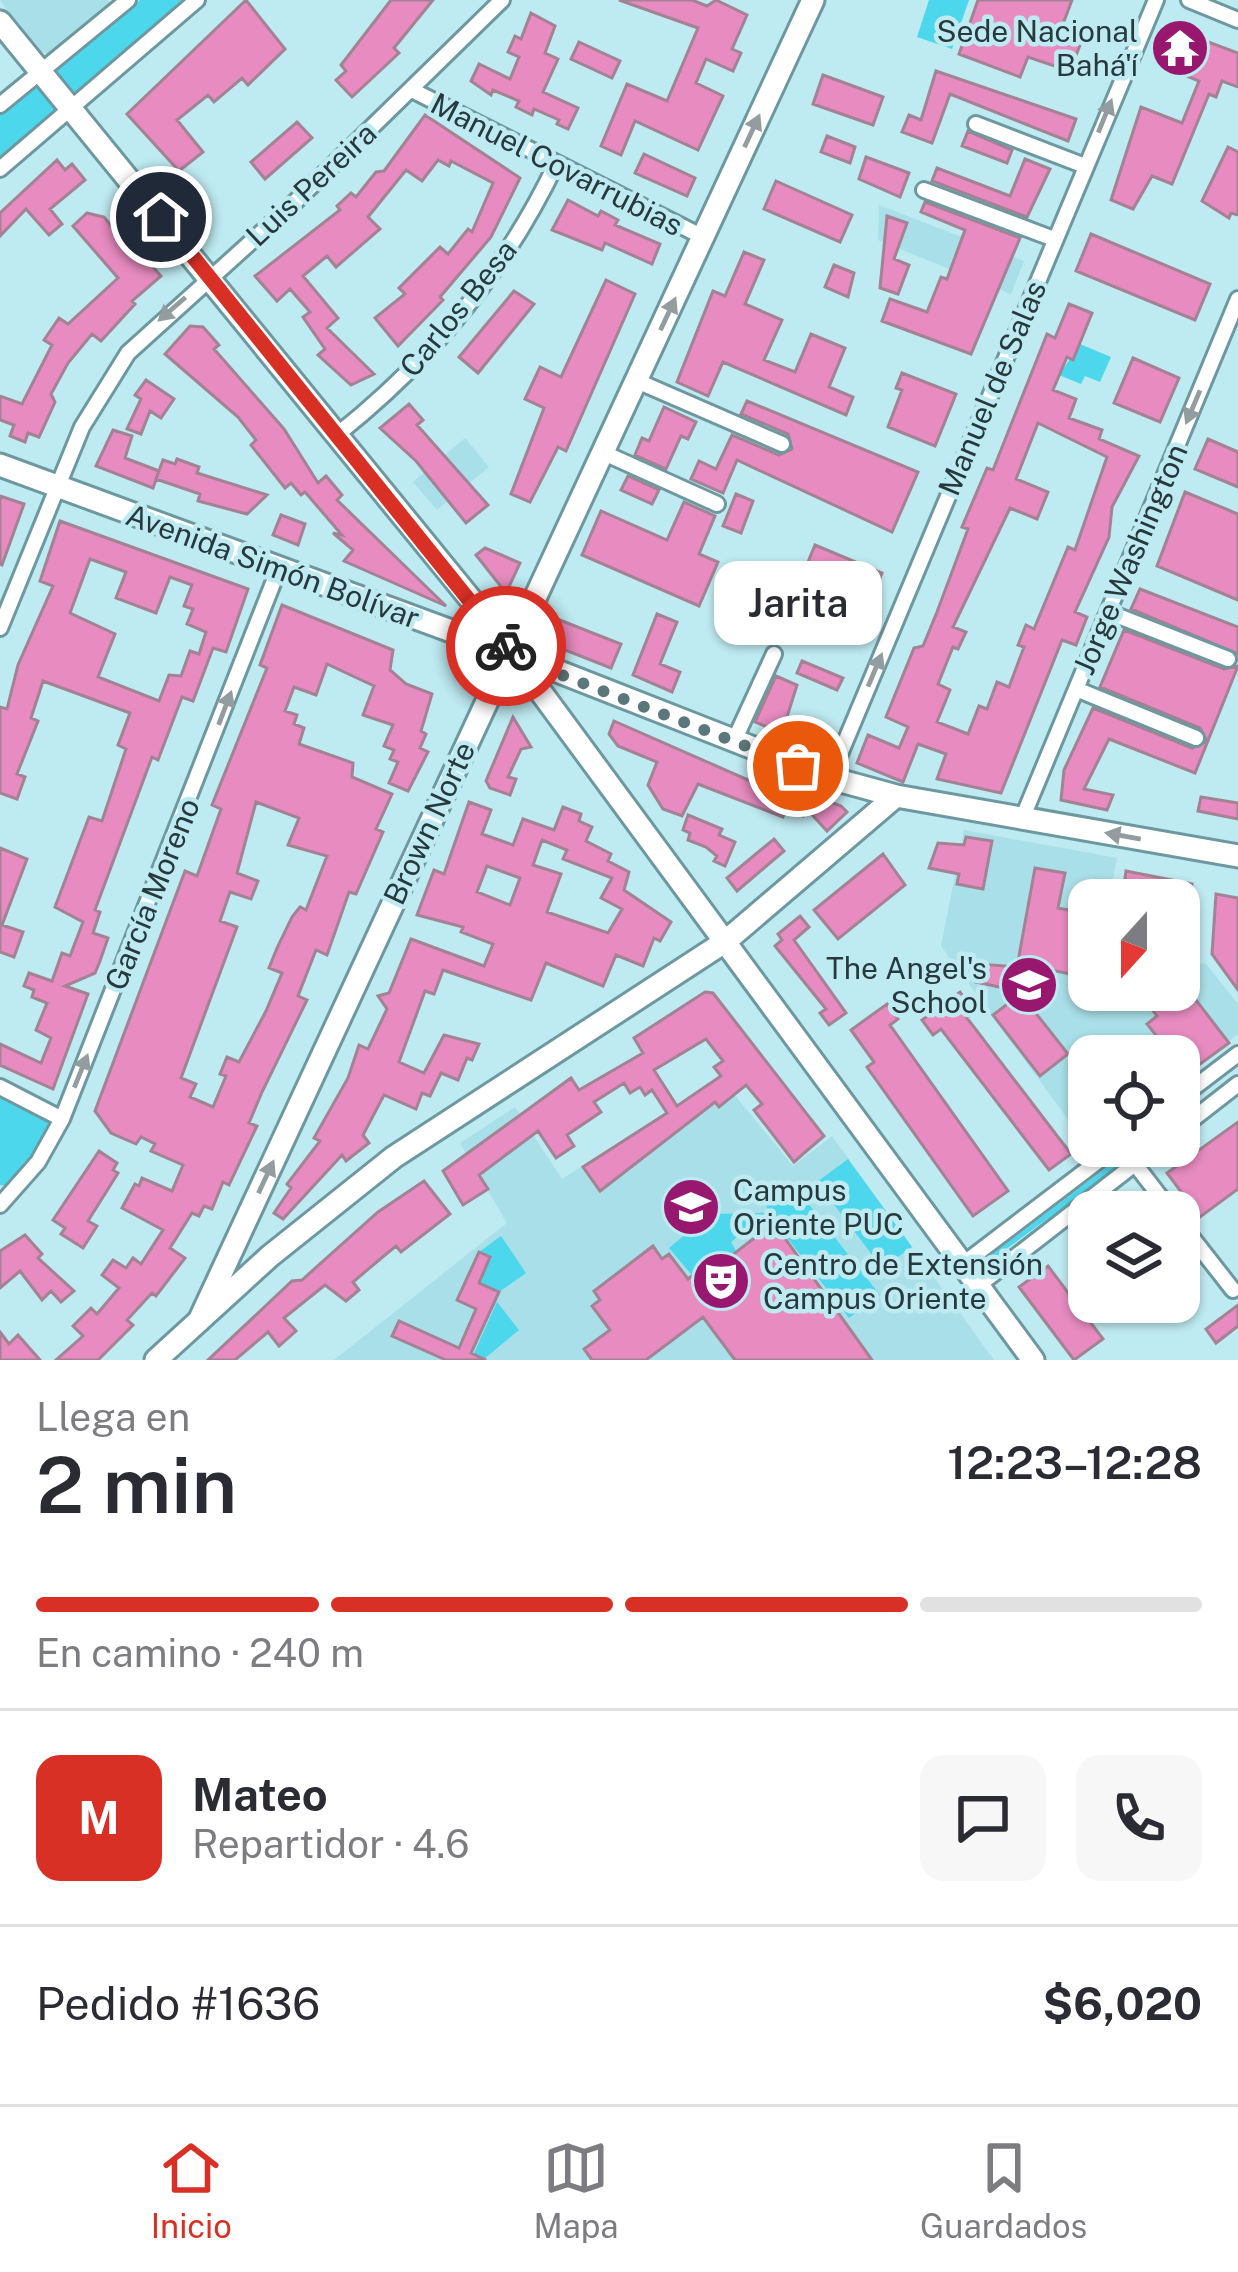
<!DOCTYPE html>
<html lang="es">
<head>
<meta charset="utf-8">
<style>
	:root { --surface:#fff; --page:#f7f7f7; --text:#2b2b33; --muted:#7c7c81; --line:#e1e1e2; --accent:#d93025 }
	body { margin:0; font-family:"Public Sans",sans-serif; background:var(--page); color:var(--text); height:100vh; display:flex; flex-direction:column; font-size:45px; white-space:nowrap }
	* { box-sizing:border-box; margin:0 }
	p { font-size:39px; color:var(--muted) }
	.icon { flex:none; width:66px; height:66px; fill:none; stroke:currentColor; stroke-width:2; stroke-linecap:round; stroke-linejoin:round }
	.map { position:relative; height:1360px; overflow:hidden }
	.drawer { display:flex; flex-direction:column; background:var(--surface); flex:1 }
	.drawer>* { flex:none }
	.needle { width:78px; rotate:201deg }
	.controls { position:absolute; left:1068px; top:879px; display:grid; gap:24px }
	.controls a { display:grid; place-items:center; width:132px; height:132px; border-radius:24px; background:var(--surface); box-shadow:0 3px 9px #0004; font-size:60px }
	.pin { position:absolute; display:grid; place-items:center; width:102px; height:102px; color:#fff; margin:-51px; border:6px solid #fff; border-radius:50%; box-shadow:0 3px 12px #0007 }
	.courier { position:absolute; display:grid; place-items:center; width:120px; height:120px; margin:-60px; border:9px solid #d93025; border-radius:50%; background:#fff; color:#222; box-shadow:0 3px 15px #0007 }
	.bubble { position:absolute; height:84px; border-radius:24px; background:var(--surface); box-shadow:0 3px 9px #0004; font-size:39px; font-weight:600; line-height:84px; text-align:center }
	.summary em { font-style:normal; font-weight:600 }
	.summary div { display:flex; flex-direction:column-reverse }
	.summary { display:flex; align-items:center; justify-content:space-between; height:204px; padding:0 36px }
	h1 { font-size:78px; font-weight:600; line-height:90px }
	.bar { display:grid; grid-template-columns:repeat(4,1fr); gap:18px 12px; align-content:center; height:144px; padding:0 36px }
	.bar i { height:15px; border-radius:9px; background:var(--line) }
	.bar .current { background:var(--accent) }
	.bar p { grid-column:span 4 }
	.line { display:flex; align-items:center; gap:30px; padding:0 36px; border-top:3px solid var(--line) }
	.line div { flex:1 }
	.round { display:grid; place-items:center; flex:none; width:126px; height:126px; border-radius:24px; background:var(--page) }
	.tabs { display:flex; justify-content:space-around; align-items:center; height:168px; border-top:3px solid var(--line); background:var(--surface); font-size:33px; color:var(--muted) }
	.tabs a { display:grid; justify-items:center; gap:6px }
	.tabs .current { color:var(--accent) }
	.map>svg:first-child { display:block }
	.built { fill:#a9dfe8 }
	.green { fill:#4cd7ec }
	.building { fill:#e78bc0; stroke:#a38294; stroke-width:3; fill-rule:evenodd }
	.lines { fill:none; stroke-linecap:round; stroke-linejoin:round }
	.street-casing { stroke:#6e989f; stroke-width:20 }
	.secondary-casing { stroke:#6e989f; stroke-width:27 }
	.street { stroke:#fff; stroke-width:14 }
	.secondary { stroke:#fff; stroke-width:21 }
	.oneway { fill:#939c9e }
	.done { stroke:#5c777b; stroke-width:12; stroke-dasharray:0 21.6 }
	.route { stroke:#d93025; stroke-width:15 }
	.labels { text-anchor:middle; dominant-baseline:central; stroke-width:9; stroke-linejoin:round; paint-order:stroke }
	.poi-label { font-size:30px; fill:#27393c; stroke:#beeaf1; text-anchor:end }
	.street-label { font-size:30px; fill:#27393c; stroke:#beeaf1 }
</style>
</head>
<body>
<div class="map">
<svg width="1238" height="1360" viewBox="0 0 1238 1360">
	<rect width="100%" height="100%" fill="#beeaf1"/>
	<!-- built -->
	<path class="built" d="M0 0H108L111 4 48 54 35 49Z
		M879 205 1024 261 1011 294 878 240Z
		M465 438 489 467 437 510 413 482Z
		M964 830 1117 858 1109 900H1089V990H1179V961L1206 964 1238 1004V1034L1179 1079V1056H1089V1148L941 946Z
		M720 1077 793 1166 832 1136 994 1360H334L507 1223 460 1143 515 1107 562 1179Z"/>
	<!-- green -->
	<path class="green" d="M140 0H189L0 161V113Z
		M929 0H969L952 49 917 37Z
		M1080 344 1111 357 1100 382 1085 376 1081 384 1059 375Z
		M0 1092 54 1125 9 1187 0 1185Z
		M1135 1146H1147L983 1266 982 1262Z
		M848 1159 912 1247 882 1268 817 1182Z
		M799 1192 880 1295 849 1318 768 1213 764 1194Z
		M767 1213 731 1242 736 1251 709 1271 703 1265 691 1274 669 1248 710 1214Z
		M501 1236 526 1273 499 1292 480 1284 490 1257 479 1252Z
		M497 1302 519 1330 484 1359 471 1360Z"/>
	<!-- building -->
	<path class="building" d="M246 0 285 49 248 85 242 78 214 102 208 95 177 120 203 152 179 171 127 114Z
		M391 0H433L394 48 399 53 352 97 336 80 346 71 341 65Z
		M619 0H692L707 6 716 0 747 15 732 49 741 53 733 71 706 59 696 83 723 96 698 150 635 121 621 155 601 146 627 84 667 101 698 28Z
		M978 0H1072L1060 32 1082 40 1070 71 1028 57 1020 77 959 54Z
		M531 13 555 26 545 53 558 59 543 92 578 108 568 129 557 124 559 120 534 109 532 115 516 107 519 101 493 90 491 95 471 81 479 64 510 79 519 57 508 52 515 36 521 39Z
		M1179 31 1238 53V87L1222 81 1216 97 1209 94 1172 184 1152 176 1133 209 1111 200 1141 107 1182 123 1199 81 1165 67Z
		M579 42 620 61 612 78 571 59Z
		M936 71 1076 119 1068 141 950 94 932 143 902 132 909 115 921 120Z
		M823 75 883 97 873 125 813 104Z
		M425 115 520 178 491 237 440 297 443 300 398 346 375 318 405 294 399 288 440 247 448 254 468 229 472 232 493 183 451 161 449 166 438 160 422 181 406 170 368 217 380 229 336 267 327 256 303 276 338 318 327 328 374 374 351 385 318 355 325 349 303 317 310 312 290 289 277 301 255 276 340 210 337 206 351 193 356 197 376 172 384 171Z
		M297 122 312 138 265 179 251 162Z
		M968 131 1012 150 1007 163 962 146Z
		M827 136 855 147 850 163 821 152Z
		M1228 147 1238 152V215L1231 213 1229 218 1202 201Z
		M644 154 695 178 687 196 635 173Z
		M866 157 909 173 900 197 859 179Z
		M1025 159 1050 169 1027 217 932 181 937 168 1010 196Z
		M57 160 65 170 72 164 85 180 50 209 62 224 49 235 26 209 0 236V213Z
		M776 181 852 215 840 242 764 209Z
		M568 200 598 216 601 211 618 220 615 225 660 244 652 264 605 243 602 250 552 230Z
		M925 202 1020 238 971 354 882 321 890 299 927 312 941 277 947 279 965 230 921 212Z
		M87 213 104 217 141 263 146 259 161 276 132 301 135 304 101 341 92 334 68 363 51 394 55 402 39 437 28 433 25 442 10 436 14 425 0 420V396L22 404 52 345 44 340 59 318 68 324 118 278 73 226Z
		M887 216 907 223 894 259 909 265 898 294 880 288Z
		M1091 234 1210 284 1195 320 1076 271Z
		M744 252 764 260 745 304 782 320 764 360 795 372 811 334 845 348 829 387 853 397 846 415 723 362 708 396 677 382 713 291 725 296Z
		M834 265 854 273 848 297 825 287Z
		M606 280 635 294 566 451 558 447 530 502 511 494 544 408 525 399 540 367 561 377Z
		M514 291 534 304 478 373 459 357Z
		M1069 304 1092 313 1073 360 1067 357 1053 390 1076 399 1069 418 1102 430 1099 439 1139 456 1112 507 1109 537 1075 612 1087 617 1076 645 1062 640 1001 793 937 779 946 754 918 744 903 782 857 763 868 735 899 748 908 727 886 717 914 648 923 646 937 612 968 529 962 527 987 468 993 470 1047 334 1055 338ZM1038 423 1107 457 1075 550 1068 547 1034 629 1026 625 1018 645 1024 647 1009 687 997 682 987 709 979 706 968 734 937 722 950 690 938 684 953 647 958 649 966 632 953 627 1010 508 1037 519 1048 492 1016 479Z
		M190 326 203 327 219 345 214 349 284 429 318 483 326 476 342 495 337 500 446 606 344 561 353 550 333 533 342 535 305 492 301 495 291 483 285 488 251 445 256 440 238 417 165 354Z
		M1133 358 1179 378 1160 422 1114 403Z
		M902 373 956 394 935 446 888 427 902 390 896 388Z
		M146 380 174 399 161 418 150 411 141 434 127 429 141 399 135 395Z
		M747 401 918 472 892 532 737 460 723 493 691 479 699 461 716 469 732 435 779 455 792 449 788 434 741 414Z
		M409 404 423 420 417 425 488 505 466 523 416 461 380 428Z
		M664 407 696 422 688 439 681 436 666 469 635 455 642 438 649 441Z
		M113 430 132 436 125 458 159 471 153 488 96 466Z
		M1208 439 1238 452V487L1195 469Z
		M177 459 199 467 197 473 267 495 247 514 198 501 200 494 156 479 163 460 175 464Z
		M628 476 659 490 652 504 621 490Z
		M1185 492 1238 514V600L1157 566Z
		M736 494 753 501 741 533 723 526Z
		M0 496 24 504 2 565 0 564Z
		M684 502 715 516 699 554 718 562 699 606 582 555 601 511 667 540Z
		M281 515 305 524 298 545 273 535Z
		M60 521 248 589 226 652 213 648 193 701 182 697 158 760 152 757 95 910 100 912 93 933 108 938 100 961 95 973 65 986 88 994 53 1089 0 1065V1044L41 1063 51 1038 36 1030 47 1003 32 997 34 990 24 986 29 973 52 981 62 953 70 956 83 922 55 907 89 817 102 821 126 749 118 745 130 713 43 681 31 718 38 721 17 774 25 777 17 799 0 793V707L7 709 18 665 53 586 40 581ZM90 559 126 572 116 598 156 613 170 577 192 585 184 606 193 609 187 624 206 632 199 654 190 651 181 676 169 675 159 701 98 677 115 634 70 613Z
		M815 545 882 573 854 641 787 613Z
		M485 548 520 563 506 593 476 555Z
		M1140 589 1238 627V654L1131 609Z
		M282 605 393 650 390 670 406 684 432 694 421 731 426 734 420 748 428 752 408 791 389 783 398 762 390 759 394 750 384 746 393 725 363 715 374 686 327 664 316 695 294 687 285 711 297 715 294 724 304 728 299 744 353 763 352 777 392 794 376 829 383 832 356 894 349 892 327 955 316 950 298 996 307 1000 262 1092 249 1123 257 1126 229 1185 223 1182 212 1209 204 1206 199 1216 192 1213 170 1248 185 1258 156 1296 152 1293 127 1320 133 1325 98 1360H56L83 1336 73 1326 91 1308 97 1314 119 1288 102 1275 113 1260 126 1268 133 1258 141 1264 163 1230 122 1208 135 1184 139 1186 142 1178 172 1191 183 1165 151 1151 155 1144 141 1137 136 1144 111 1133 95 1111 185 871 197 876 221 809 212 805 267 668 260 665ZM256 802 299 818 288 845 327 856 306 910 300 907 292 917 277 948 269 968 282 973 266 1011 239 1062 227 1057 220 1074 226 1076 213 1107 190 1097 196 1084 181 1078 237 927 220 921 230 892 251 899 258 881 237 873Z
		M657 614 677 622 660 664 680 672 672 692 633 675Z
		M552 617 621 644 611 668 542 641Z
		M1124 630 1224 669 1238 666 1195 773 1109 739 1084 789 1113 795 1107 810 1061 800 1064 770 1093 708 1192 748 1207 741 1200 728 1100 687Z
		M802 661 843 678 837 690 797 673Z
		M776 676 797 685 782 733 755 722Z
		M513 717 531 747 521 749 508 777 516 779 510 795 490 788 486 781Z
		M614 721 789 798 783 817 698 784 682 816 663 809 648 785 657 762 618 746 609 734Z
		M783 783 841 806 847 812 827 831 806 808 803 816 789 810 794 795Z
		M1201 797 1238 803V819L1198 811Z
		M469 802 491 810 482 834 513 845 523 819 554 830 563 807 581 814 579 821 592 827 586 841 611 854 608 861 629 872 624 890 671 922 660 941 654 938 643 966 616 955 603 986 546 963 531 1000 443 970 434 994 425 991 399 1062 424 1073 444 1035 479 1044 472 1060 467 1058 458 1080 441 1073 430 1096 422 1093 416 1109 384 1095 363 1135 369 1143 346 1161 342 1155 283 1219 274 1213 291 1188 287 1184 320 1141 314 1138 348 1078 359 1045 368 1049 387 1009 378 996 389 993 411 939 484 966 493 944 461 932 463 927 417 915 434 870 444 874ZM542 840 567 850 563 859 612 878 601 898 622 909 608 933 547 912 561 874 533 865ZM487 866 520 878 510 905 477 892Z
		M688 815 722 829 719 835 735 842 725 866 714 861 717 856 706 847 688 840 690 833 683 830Z
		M966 837 992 841 983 889 957 884 959 874 929 868 938 843 964 845Z
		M774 839 784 851 737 891 727 878Z
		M0 848 27 859 2 925 23 932 14 957 0 952Z
		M883 854 905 885 838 939 814 910Z
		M1035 868 1065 873 1058 908 1089 914 1086 977 1035 967 1027 1002 1068 1054 1040 1076 993 1015 1023 992 976 982 980 964 1017 967Z
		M1126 871 1192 884 1190 900H1122Z
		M1216 894 1238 898V990L1212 954Z
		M800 916 809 927 794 940 846 1013 829 1025 820 1013 826 1009 775 946 782 940 778 934Z
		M1179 978 1229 1043 1196 1067 1185 1052 1180 1056H1094L1086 1046 1096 1038 1108 1055 1126 1041 1137 1056 1159 1039 1147 1024 1157 1016 1146 1001 1161 990H1179Z
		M705 992 713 993 824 1136 803 1154 794 1162 754 1110 762 1104 746 1085 719 1107 715 1102 600 1191 583 1167 667 1113 652 1090 645 1095 640 1087 630 1093 624 1083 594 1102 601 1112 567 1135 574 1146 556 1158 538 1131 479 1175 488 1189 463 1205 443 1171 571 1078 579 1090 643 1053 634 1038ZM706 1039 723 1061 714 1067 721 1076 677 1106 654 1070Z
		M960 992 974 1012 967 1018 1071 1154 1049 1170 941 1029 933 1035 922 1020Z
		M887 1004 898 1019 890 1025 1008 1191 973 1216 867 1067 874 1062 851 1030Z
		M1238 1122V1189L1200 1217 1167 1173Z
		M99 1151 117 1163 113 1170 118 1173 88 1221 97 1226 83 1248 61 1234 65 1228 53 1220Z
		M424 1181 450 1214 401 1252 396 1246 385 1255 353 1282 359 1290 346 1301 325 1285 284 1318 296 1331 279 1346 268 1332 235 1360H208L292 1281 302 1280 378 1212Z
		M769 1216 872 1360H735L703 1317 646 1360H592L584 1349 610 1330 592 1306 600 1300 594 1291 653 1246 662 1259 669 1254 688 1279 703 1267 708 1274 757 1236 752 1229Z
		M25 1235 42 1254 38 1258 74 1291 61 1302 51 1291 42 1300 20 1271 0 1288V1251Z
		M479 1252 490 1257 479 1283 499 1292 471 1353 486 1360H446L392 1336 399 1321 459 1348 476 1309 457 1300Z
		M1048 1266 1103 1339 1074 1360 1019 1287Z
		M1238 1305V1326L1216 1343 1206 1329Z
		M0 1332 9 1344 18 1335 40 1360H0Z"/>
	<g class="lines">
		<defs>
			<path id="street" d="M1189 0 1238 20
				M412 90 703 237
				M0 105 128 0
				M976 124 1085 166
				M0 169 197 0
				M924 190 1054 239
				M637 381 782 444
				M338 434C431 360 505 271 556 164
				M604 453 717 504
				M1108 612 1228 659
				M0 628 82 427 128 353 294 203 502 0
				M1076 689 1196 738
				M734 741 774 654
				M830 778 1156 0
				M1022 819 1238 299
				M0 1087 62 1119
				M1179 1099 1238 1054
				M1179 1130 1238 1084
				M1135 1164 1172 1212
				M0 1205 38 1162 62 1119 279 568
				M1179 1221 1233 1290
				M963 1264 1118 1146
				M979 1285 1158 1146"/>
			<path id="secondary" d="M0 22 490 623 1033 1360
				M0 465 511 653 830 778 896 796 1238 856
				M199 1321 813 0
				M156 1360 270 1256 394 1157 726 941 896 796"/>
		</defs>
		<!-- street casing -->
		<use href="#street" class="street-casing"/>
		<!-- secondary casing -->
		<use href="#secondary" class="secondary-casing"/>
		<!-- street -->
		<use href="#street" class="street"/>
		<!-- secondary -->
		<use href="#secondary" class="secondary"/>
	</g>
	<!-- one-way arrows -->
	<defs><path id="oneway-solid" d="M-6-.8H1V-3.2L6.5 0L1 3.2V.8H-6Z" transform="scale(3)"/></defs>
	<g class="oneway">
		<use href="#oneway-solid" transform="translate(1105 116) rotate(-68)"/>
		<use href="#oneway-solid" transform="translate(752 131) rotate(-65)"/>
		<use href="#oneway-solid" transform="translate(172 309) rotate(139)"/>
		<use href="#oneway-solid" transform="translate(668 314) rotate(-65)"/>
		<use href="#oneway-solid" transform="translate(1193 407) rotate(113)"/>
		<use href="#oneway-solid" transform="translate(875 670) rotate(-67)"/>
		<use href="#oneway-solid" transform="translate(225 708) rotate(-69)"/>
		<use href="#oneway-solid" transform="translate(1123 836) rotate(-170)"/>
		<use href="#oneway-solid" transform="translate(81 1071) rotate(-68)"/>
		<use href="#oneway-solid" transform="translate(266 1177) rotate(-65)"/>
	</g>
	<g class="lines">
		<!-- done -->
		<path class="done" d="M506 646 533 664 798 766"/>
		<!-- route -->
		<path class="route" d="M161 217 506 646"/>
	</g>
	<!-- icons -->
	<defs>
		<symbol id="temple-disc" viewBox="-11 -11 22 22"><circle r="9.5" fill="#98186f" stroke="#beeaf1"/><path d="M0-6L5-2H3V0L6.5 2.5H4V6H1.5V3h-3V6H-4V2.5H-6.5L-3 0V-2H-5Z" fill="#fff"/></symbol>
		<symbol id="school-disc" viewBox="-11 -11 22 22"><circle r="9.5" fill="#98186f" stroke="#beeaf1"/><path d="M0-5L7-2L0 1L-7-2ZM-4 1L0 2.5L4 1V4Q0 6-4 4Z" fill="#fff"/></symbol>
		<symbol id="university-disc" viewBox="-11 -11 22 22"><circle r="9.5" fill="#98186f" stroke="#beeaf1"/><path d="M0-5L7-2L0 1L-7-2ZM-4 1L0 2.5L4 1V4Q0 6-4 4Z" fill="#fff"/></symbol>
		<symbol id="theatre-disc" viewBox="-11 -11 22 22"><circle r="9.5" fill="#98186f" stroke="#beeaf1"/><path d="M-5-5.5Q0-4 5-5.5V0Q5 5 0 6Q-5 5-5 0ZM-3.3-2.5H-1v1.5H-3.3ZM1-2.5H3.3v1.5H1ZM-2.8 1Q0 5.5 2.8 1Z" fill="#fff"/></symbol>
	</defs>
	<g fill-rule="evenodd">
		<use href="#temple-disc" x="1147" y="15" width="66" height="66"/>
		<use href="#school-disc" x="996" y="952" width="66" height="66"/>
		<use href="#university-disc" x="658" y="1174" width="66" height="66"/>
		<use href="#theatre-disc" x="688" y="1248" width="66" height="66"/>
	</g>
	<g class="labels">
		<!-- poi labels -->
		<g class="poi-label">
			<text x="1138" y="31">Sede Nacional<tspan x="1138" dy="34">Bahá'í</tspan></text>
			<text x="987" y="968">The Angel's<tspan x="987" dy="34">School</tspan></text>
			<text x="733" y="1190" text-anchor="start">Campus<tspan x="733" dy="34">Oriente PUC</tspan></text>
			<text x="763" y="1264" text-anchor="start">Centro de Extensión<tspan x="763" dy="34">Campus Oriente</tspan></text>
		</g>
		<!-- street labels -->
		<g class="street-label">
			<text transform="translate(557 164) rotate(27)">Manuel Covarrubias</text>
			<text transform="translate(311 184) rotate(-43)">Luis Pereira</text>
			<text transform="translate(458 308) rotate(-51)">Carlos Besa</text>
			<text transform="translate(992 388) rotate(-67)">Manuel de Salas</text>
			<text transform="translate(1130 559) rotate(-67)">Jorge Washington</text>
			<text transform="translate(273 566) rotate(20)">Avenida Simón Bolívar</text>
			<text transform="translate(429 823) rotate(-65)">Brown Norte</text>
			<text transform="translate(152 894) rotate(-68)">García Moreno</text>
		</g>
	</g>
</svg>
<div class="controls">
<a><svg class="needle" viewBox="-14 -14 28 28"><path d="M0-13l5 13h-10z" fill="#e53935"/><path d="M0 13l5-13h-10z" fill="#7c7c81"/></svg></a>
<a><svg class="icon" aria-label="locate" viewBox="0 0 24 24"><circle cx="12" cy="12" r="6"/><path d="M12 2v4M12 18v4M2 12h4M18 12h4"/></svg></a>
<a><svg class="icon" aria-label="layers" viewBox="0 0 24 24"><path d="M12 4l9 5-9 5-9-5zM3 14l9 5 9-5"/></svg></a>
</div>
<div class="pin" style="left:798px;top:766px;background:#ea580c"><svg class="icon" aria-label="bag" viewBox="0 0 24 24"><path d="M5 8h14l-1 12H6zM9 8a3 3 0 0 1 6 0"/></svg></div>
<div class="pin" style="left:161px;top:217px;background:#1f2937"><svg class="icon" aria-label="home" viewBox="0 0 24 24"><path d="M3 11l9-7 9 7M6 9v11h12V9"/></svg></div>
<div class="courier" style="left:506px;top:646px"><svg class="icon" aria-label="bike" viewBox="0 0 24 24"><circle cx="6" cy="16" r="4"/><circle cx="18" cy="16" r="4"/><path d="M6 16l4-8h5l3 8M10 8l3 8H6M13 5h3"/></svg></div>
<div class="bubble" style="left:714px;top:561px;width:168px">Jarita</div>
</div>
<section class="drawer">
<div class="summary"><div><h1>2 min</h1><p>Llega en</p></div><em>12:23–12:28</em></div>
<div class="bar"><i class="current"></i><i class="current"></i><i class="current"></i><i></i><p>En camino · 240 m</p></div>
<div class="line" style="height:216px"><b class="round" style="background:var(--accent);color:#fff">M</b><div><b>Mateo</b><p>Repartidor · 4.6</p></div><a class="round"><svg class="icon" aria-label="chat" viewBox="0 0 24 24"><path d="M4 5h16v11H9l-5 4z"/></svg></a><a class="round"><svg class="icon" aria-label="phone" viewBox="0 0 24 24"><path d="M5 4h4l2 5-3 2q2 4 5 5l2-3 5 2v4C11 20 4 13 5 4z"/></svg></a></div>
<div class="line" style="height:156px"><div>Pedido #1636</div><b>$6,020</b></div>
</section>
<nav class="tabs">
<a class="current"><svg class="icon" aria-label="home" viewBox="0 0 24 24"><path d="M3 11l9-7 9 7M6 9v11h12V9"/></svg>Inicio</a>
<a><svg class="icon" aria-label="map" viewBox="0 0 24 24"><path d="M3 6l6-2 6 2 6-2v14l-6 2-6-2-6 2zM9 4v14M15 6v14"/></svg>Mapa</a>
<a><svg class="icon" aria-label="saved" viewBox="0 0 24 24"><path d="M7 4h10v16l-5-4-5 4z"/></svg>Guardados</a>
</nav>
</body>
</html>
